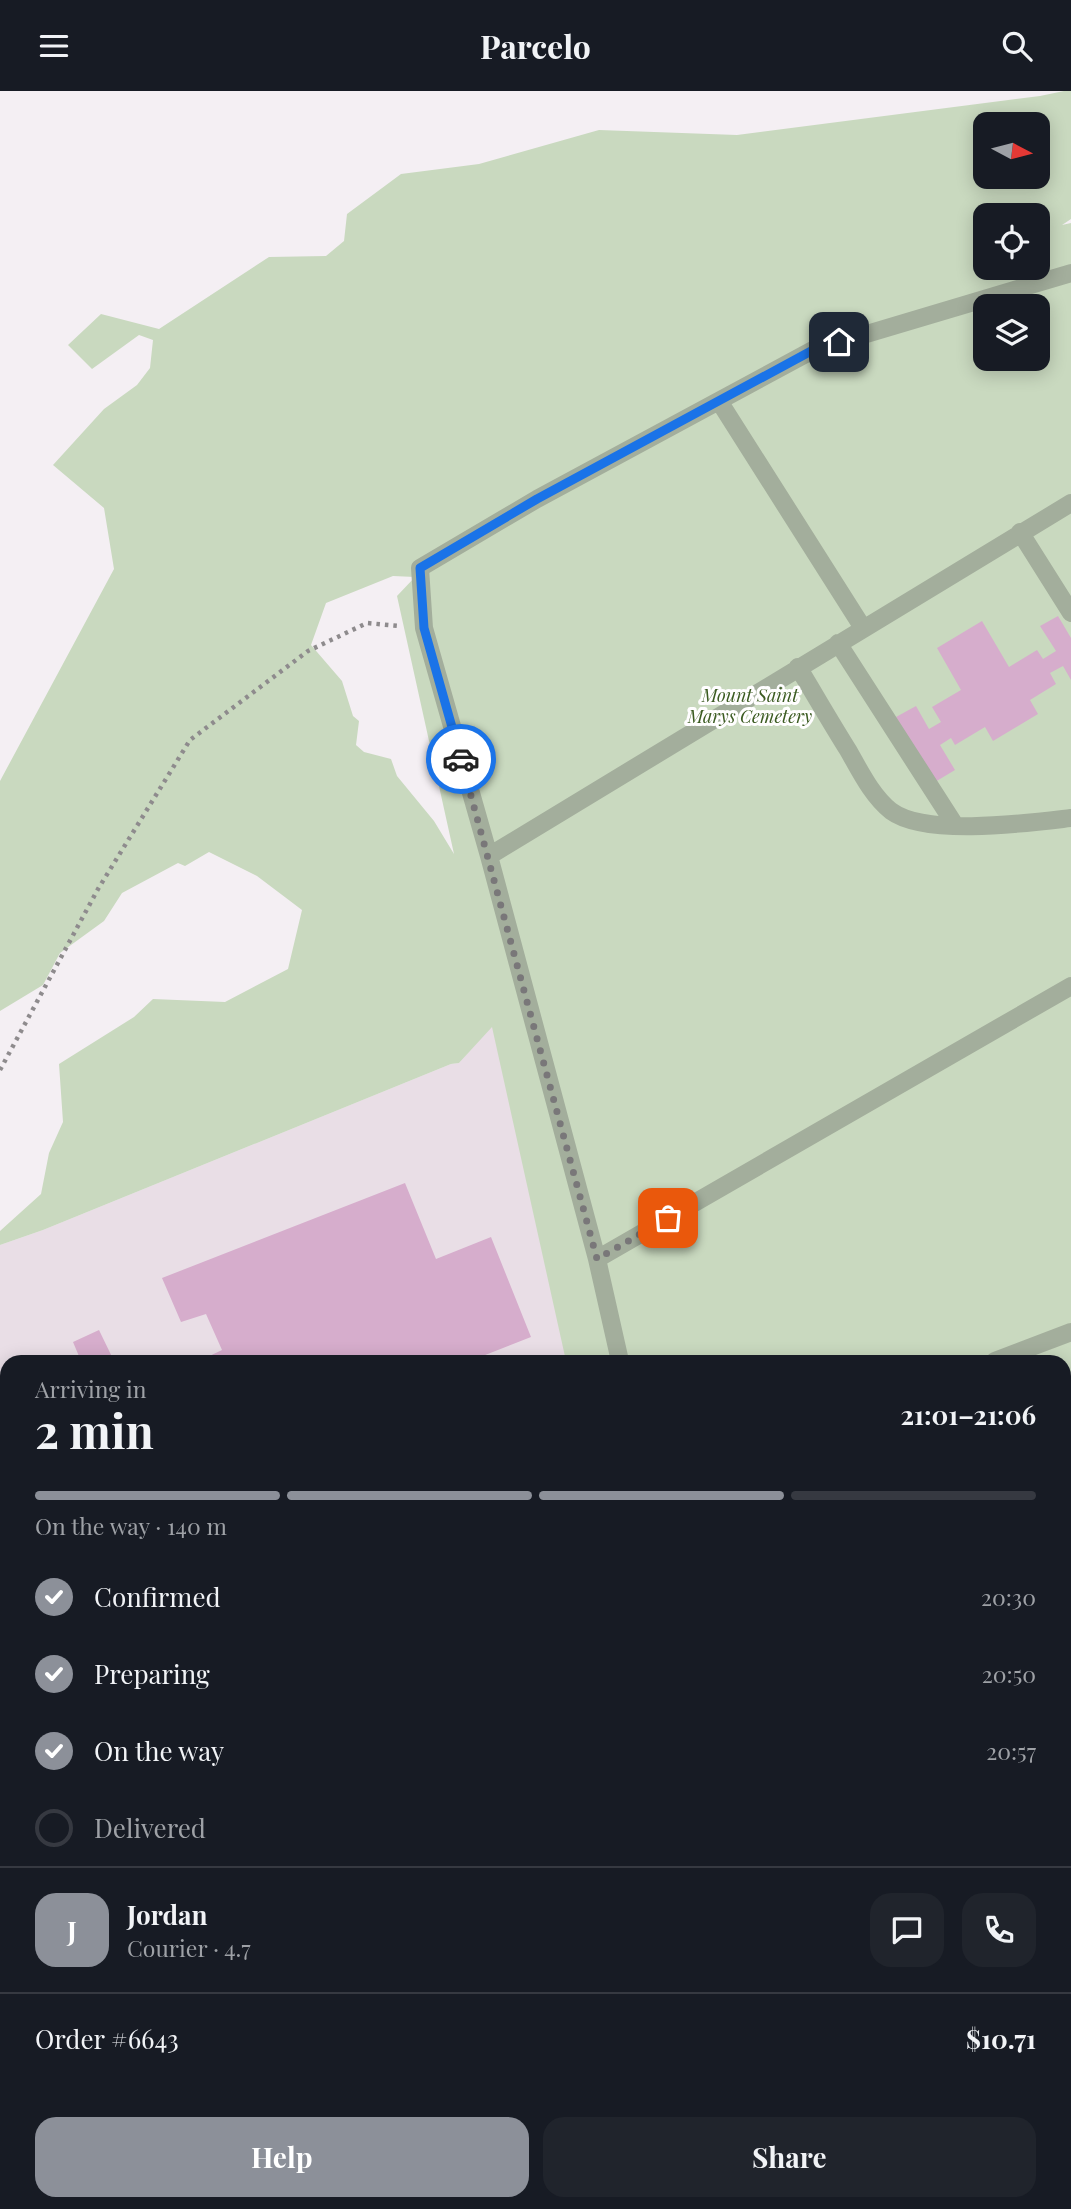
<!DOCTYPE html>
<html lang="en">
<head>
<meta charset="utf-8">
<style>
	:root { --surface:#171b24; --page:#20242c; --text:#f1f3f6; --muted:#9ea1a6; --line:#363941; --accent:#8c9099 }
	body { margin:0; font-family:"Playfair Display",serif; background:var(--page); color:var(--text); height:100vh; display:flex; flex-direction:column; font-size:26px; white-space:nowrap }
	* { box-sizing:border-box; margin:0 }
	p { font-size:23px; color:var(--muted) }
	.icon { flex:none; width:38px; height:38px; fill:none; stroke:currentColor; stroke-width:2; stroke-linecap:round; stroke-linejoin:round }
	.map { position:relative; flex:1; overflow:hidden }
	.panel { position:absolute; left:0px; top:1264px; width:1071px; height:856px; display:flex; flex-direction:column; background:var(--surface); border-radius:21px 21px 0 0; box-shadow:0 4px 18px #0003 }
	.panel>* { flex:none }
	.needle { width:46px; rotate:97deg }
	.fabs { position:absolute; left:973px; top:21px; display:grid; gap:14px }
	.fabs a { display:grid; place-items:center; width:77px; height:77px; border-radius:14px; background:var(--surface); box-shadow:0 4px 18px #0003; font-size:35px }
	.pin { position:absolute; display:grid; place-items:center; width:60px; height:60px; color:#fff; margin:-30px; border-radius:14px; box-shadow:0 4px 10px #0006 }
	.courier { position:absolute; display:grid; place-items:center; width:70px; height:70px; margin:-35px; border:5px solid #1a73e8; border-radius:50%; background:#fff; color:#222; box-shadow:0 2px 9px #0007 }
	.overview em { font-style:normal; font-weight:700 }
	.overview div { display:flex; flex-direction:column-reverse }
	.overview { display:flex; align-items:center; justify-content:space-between; height:119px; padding:0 35px }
	h1 { font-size:46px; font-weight:700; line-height:52px }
	.bar { display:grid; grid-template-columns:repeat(4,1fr); gap:10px 7px; align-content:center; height:84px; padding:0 35px }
	.bar i { height:9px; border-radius:5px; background:var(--line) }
	.bar .selected { background:var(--accent) }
	.bar p { grid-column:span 4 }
	.line { display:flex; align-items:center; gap:18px; padding:0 35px; border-top:2px solid var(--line) }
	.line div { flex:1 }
	.round { display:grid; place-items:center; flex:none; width:74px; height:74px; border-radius:21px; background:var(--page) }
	ol { padding:0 35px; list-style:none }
	li { display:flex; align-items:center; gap:21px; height:77px }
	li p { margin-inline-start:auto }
	li .icon { padding:7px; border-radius:50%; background:var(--accent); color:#fff; stroke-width:4 }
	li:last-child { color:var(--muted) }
	li i { width:38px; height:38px; border:4px solid var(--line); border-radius:50% }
	.action { display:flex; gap:14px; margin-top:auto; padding:14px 35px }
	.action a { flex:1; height:80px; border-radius:21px; background:var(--accent); color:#fff; font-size:28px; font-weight:700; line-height:80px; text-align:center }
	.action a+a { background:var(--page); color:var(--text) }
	header { display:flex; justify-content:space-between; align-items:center; height:91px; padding:0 35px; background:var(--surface); font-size:32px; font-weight:700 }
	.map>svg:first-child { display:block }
	.built { fill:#e9dee6 }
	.green { fill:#c9d9bf; fill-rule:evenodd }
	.building { fill:#d6adcc }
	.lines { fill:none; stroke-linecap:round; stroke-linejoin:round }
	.path { stroke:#8e8b8d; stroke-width:4.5; stroke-dasharray:3.5 5; stroke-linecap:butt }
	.minor { stroke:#a3ae9c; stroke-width:18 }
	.rail { stroke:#807e80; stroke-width:5; stroke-dasharray:3.5 7; stroke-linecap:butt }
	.done { stroke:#797779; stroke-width:7; stroke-dasharray:0 12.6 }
	.route { stroke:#1a73e8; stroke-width:9 }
	.labels { text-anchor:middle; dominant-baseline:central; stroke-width:6; stroke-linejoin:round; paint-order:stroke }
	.park-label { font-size:18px; font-style:italic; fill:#3b5b21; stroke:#fffeff }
</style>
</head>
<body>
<header><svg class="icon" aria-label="menu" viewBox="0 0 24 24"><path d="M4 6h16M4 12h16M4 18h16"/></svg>Parcelo<svg class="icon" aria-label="search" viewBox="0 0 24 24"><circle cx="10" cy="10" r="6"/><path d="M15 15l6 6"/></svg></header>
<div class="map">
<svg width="1071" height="2118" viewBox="0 0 1071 2118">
	<rect width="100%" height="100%" fill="#f4eff3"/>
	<!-- built -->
	<path class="built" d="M504 921 582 1270H7V1477L0 1480V1154L43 1139 451 973 459 972Z
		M7 1526V2031L0 2030V1528Z
		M0 2087 7 2089V2112H89L109 2118H0Z"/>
	<!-- green -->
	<path class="green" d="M1064 0H1071V128L1062 134 1071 132V2049H1064V1270H566L492 936 459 972 451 973 43 1139 0 1154V1140L41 1103 49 1062 63 1031 59 973 134 926 153 908 225 911 288 878 302 819 257 785 209 761 185 775 178 772 122 802 104 830 60 862 43 894 0 920V690L114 478 104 417 53 374 104 318 137 294 150 277 153 249 139 244 92 278 68 254 101 223 159 238 269 166 326 165 344 150 347 123 401 83 479 73 599 39 737 44 1040 5ZM985 33H1038V86H985ZM985 124H1038V177H985ZM985 215H1038V268H985ZM393 485 415 486 397 505 454 763 434 730 397 685 391 668 364 661 356 654 359 630 353 625 342 590 311 554 326 512Z"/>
	<!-- building -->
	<path class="building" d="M1058 525 1071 547V589L1063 575 1050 582 1056 593 1030 609 1038 623 993 650 985 636 955 654 951 647 940 654 955 679 935 691 896 626 916 615 929 638 941 631 932 616 961 599 937 557 982 530 1009 576 1037 559 1043 568 1056 560 1040 535Z
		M405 1092 436 1168 491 1146 531 1246 470 1270H199L222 1259 206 1223 181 1231 162 1187Z
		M99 1239 114 1270H81L73 1251Z
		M66 1264 68 1270H51Z
		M7 1290V1318L0 1301V1293Z
		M7 1378V1459L4 1460 0 1450V1381Z
		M7 1516V1587L0 1590V1519Z
		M0 1668 5 1682 7 1680V1781L3 1783 0 1774Z"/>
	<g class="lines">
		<!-- path -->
		<path class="path" d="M0 979 98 798 190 649 308 560 367 532 399 535"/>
		<!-- minor -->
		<path class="minor" d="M719 310 863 537
			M1020 441 1071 522
			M838 552 955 734
			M798 576C815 604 831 632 848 659 860 680 872 705 891 720 926 746 1028 732 1071 727
			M489 765 1071 412
			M597 1168 1071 895
			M620 1270 597 1168 489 765 424 537 420 477 537 408 813 259 1071 182
			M995 1270 1071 1241
			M1064 1507 1071 1530
			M1064 1762 1071 1760
			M1064 2018H1071
			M1064 2070 1071 2071"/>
		<!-- rail -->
		<path class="rail" d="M0 2039 7 2041
			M542 2112 617 2118"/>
	</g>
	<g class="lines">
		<!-- done -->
		<path class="done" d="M461 668 597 1168 668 1127"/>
		<!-- route -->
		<path class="route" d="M461 668 424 537 420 477 537 408 813 259 839 251"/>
	</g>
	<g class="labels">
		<!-- park labels -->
		<g class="park-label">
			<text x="750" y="604">Mount Saint<tspan x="750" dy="21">Marys Cemetery</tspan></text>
		</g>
	</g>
</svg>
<div class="fabs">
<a><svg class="needle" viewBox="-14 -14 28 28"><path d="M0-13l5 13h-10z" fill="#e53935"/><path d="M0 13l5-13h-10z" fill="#9ea1a6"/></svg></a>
<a><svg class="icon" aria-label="locate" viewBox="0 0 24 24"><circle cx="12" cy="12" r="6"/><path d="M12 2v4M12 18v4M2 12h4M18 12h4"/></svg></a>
<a><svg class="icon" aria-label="layers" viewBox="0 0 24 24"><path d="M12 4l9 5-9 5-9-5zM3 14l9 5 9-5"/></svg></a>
</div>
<div class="pin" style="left:668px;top:1127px;background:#ea580c"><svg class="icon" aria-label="bag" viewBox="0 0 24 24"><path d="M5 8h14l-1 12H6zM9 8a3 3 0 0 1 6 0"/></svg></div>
<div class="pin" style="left:839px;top:251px;background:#1f2937"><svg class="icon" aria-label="home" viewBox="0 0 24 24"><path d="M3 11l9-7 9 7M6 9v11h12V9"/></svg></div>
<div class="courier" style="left:461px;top:668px"><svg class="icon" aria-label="car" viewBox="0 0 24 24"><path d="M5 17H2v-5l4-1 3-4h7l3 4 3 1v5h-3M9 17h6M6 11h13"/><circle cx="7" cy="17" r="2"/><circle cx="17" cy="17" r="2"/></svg></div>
<section class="panel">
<div class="overview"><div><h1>2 min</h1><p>Arriving in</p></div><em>21:01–21:06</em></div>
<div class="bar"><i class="selected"></i><i class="selected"></i><i class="selected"></i><i></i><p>On the way · 140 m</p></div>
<ol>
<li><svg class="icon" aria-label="check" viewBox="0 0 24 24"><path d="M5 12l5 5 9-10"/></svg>Confirmed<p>20:30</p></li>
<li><svg class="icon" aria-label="check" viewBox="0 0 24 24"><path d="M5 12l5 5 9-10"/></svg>Preparing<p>20:50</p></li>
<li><svg class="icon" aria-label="check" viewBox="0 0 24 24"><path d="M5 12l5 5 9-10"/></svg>On the way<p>20:57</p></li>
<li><i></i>Delivered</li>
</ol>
<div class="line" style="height:126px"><b class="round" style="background:var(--accent);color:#fff">J</b><div><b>Jordan</b><p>Courier · 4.7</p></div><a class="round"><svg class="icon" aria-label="chat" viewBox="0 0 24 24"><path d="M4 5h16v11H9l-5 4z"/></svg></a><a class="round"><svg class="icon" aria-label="phone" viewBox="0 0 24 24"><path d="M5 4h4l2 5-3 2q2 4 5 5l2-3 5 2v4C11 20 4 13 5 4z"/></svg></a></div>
<div class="line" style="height:91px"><div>Order #6643</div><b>$10.71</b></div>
<div class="action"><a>Help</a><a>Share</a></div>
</section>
</div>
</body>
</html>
